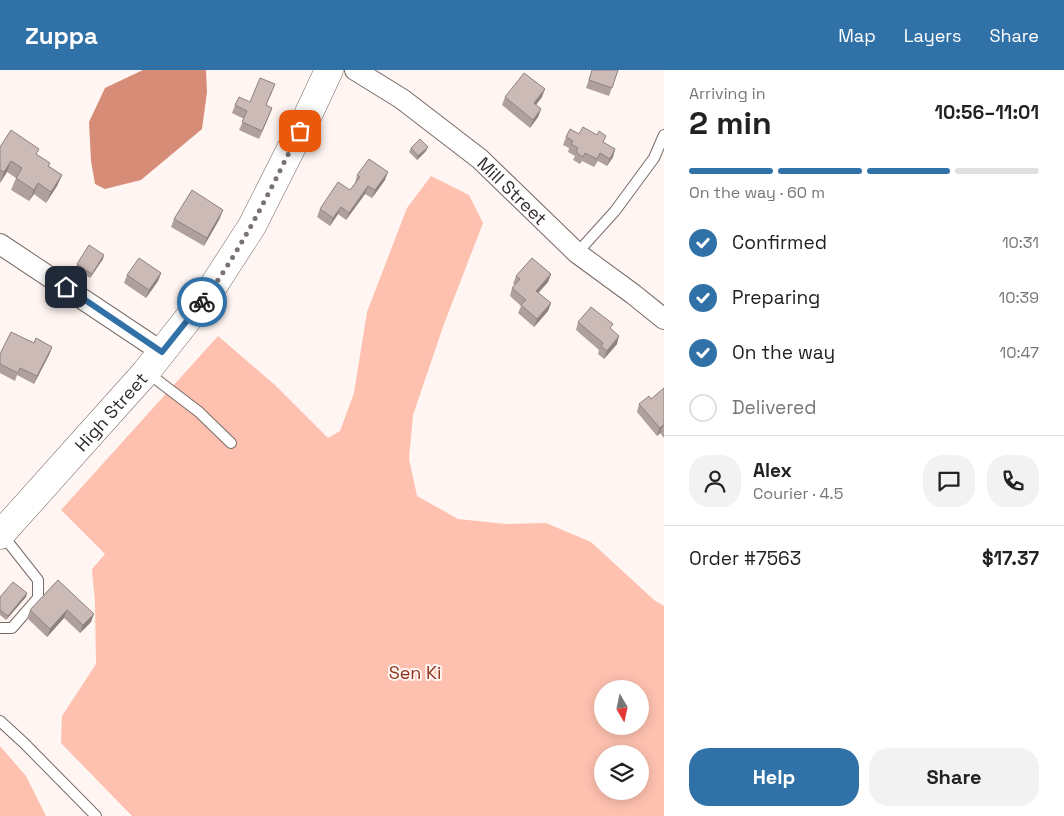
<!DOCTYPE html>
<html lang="en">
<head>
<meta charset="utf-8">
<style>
	:root { --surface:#fff; --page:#f2f2f2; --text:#222; --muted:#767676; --line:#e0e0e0; --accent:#3071a7 }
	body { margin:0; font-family:"Space Grotesk",sans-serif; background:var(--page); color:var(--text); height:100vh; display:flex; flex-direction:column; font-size:19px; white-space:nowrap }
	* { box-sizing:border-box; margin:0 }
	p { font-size:16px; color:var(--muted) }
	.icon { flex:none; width:28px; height:28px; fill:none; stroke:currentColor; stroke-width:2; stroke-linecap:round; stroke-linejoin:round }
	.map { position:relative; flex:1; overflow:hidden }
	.panel { display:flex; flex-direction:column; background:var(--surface); width:400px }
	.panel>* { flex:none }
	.needle { width:32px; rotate:171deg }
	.buttons { position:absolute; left:594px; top:610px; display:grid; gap:10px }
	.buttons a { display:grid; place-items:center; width:55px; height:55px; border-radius:50%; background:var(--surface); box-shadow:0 2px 12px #0003; font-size:25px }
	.pin { position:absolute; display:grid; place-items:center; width:42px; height:42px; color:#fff; margin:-21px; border-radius:10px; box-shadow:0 2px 8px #0006 }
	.courier { position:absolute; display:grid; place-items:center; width:50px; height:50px; margin:-25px; border:4px solid #3071a7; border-radius:50%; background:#fff; color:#222; box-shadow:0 1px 6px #0007 }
	.headline em { font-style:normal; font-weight:700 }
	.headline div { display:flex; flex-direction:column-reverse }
	.headline { display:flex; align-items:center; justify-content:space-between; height:85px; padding:0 25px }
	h1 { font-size:32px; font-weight:700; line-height:38px }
	.bar { display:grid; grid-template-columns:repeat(4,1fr); gap:8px 5px; align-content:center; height:60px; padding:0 25px }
	.bar i { height:6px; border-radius:4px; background:var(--line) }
	.bar .active { background:var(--accent) }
	.bar p { grid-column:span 4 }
	.line { display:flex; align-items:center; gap:12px; padding:0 25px; border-top:1px solid var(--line) }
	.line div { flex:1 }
	.round { display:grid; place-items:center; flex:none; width:52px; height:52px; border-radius:20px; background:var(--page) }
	ol { padding:0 25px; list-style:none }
	li { display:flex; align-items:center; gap:15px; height:55px }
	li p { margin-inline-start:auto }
	li .icon { padding:5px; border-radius:50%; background:var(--accent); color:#fff; stroke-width:4 }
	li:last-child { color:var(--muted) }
	li i { width:28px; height:28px; border:2px solid var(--line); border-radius:50% }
	.button { display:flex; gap:10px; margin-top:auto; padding:10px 25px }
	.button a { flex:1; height:58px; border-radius:20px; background:var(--accent); color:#fff; font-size:20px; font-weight:700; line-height:58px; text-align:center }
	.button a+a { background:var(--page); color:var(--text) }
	header { display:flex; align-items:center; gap:30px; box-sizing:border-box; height:70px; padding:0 25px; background:var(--accent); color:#fff }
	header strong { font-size:24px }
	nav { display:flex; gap:28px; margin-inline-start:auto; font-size:18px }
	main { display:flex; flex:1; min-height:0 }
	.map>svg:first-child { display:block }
	.green { fill:#fec1af; fill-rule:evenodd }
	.water { fill:#d68c77 }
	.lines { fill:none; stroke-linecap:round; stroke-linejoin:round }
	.service-casing { stroke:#786a66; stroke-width:12 }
	.minor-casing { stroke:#786a66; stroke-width:22 }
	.primary-casing { stroke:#786a66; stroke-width:29 }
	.service { stroke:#fff; stroke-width:10 }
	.minor { stroke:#fff; stroke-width:20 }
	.primary { stroke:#fff; stroke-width:28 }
	.wall { fill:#afa09d }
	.shaded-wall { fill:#8e827f }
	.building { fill:#cbbab6; stroke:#8e827f }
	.done { stroke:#7a7270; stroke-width:5; stroke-dasharray:0 9 }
	.route { stroke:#3071a7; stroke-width:6 }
	.labels { text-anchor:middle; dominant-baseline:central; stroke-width:4; stroke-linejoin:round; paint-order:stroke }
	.street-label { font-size:18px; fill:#322c2a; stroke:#fff5f2 }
	.park-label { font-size:18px; fill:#8d351c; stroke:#fff5f2 }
</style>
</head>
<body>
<header>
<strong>Zuppa</strong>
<nav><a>Map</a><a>Layers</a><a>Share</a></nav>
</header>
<main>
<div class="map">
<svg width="664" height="746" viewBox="0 0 664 746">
	<rect width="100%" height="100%" fill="#fff5f2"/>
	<!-- green -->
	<path class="green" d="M431 106 469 125 483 153 444 254 413 345 409 389 417 426 458 449 506 454 546 453 591 472 654 530 664 536V746H132L61 673 62 646 96 594 95 533 92 499 105 484 61 440 218 266 275 315 328 368 340 361 354 323 367 242 407 138ZM602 619H640V656H602ZM602 684H640V721H602Z
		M0 676 26 706 46 746H0Z"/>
	<!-- water -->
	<path class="water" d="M143 0H206L207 22 202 59 141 110 105 119 95 114 91 91 89 52 105 18Z"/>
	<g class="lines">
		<defs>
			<path id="service" d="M577 183 615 141 654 88 664 65
				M148 303 199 342 231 373
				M0 558H12L38 528V510L1 463
				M0 651 24 673 96 746"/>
			<g id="minor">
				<path id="s1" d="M355 0 402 29 480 89 577 183 633 224 664 249"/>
				<path d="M0 174 162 282"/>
			</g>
			<g id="primary">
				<path id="s2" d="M0 465 146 302 210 221 252 156 308 45 329 0"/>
			</g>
		</defs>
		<!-- service casing -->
		<use href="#service" class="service-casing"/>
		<!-- minor casing -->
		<use href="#minor" class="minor-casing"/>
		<!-- primary casing -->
		<use href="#primary" class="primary-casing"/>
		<!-- service -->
		<use href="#service" class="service"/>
		<!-- minor -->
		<use href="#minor" class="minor"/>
		<!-- primary -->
		<use href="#primary" class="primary"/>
	</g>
	<!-- wall -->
	<path class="wall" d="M592 0H618L609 26 586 18Z
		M272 22 266 35 272 38 259 69 239 60 244 49 232 43 235 35 250 32Z
		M505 27H542L536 35 541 39 538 47 530 58 502 35Z
		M579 64 604 73 615 79 613 87 607 96 598 91 594 97 582 91 580 94 573 90 575 86 568 82 569 78 563 75 566 67Z
		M0 77 37 85 49 96 62 105 57 116 46 133 34 124 29 131 11 120 16 108 7 102 0 113Z
		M411 78 426 81 417 90 409 82Z
		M357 105 385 110 372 128 365 124 346 150 338 144 330 156 317 147 320 139 350 120 355 113Z
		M220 148 204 176 171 157 174 149Z
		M103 189 90 208 76 198 77 194Z
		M161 203 158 211 146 228 124 213 127 205Z
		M551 204 548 212 538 223 551 233 548 241 534 257 518 243 521 236 510 226 512 218 515 215 513 214 516 206Z
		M578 252 611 259 617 274 604 289 598 284 599 280 576 260Z
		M34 273 52 277 49 285 34 314 17 305 15 311 0 303V284Z
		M664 319V368L660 363 657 366 637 342 639 334 651 329Z
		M58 510 91 552 80 563 64 548 47 567 27 548 30 540Z
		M0 527H26L6 550 0 545Z"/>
	<!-- shaded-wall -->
	<path class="shaded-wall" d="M545 19 542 27 531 41 534 33Z
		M272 38 269 46 259 69 262 61Z
		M541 39 538 47 530 58 533 50Z
		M428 77 426 81 417 90 418 86Z
		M615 79 613 87 607 96 610 89Z
		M11 91 7 102 0 113 4 102Z
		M388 102 385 110 372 128 375 120Z
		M62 105 57 116 46 133 51 122Z
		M38 113 34 124 29 131 34 120Z
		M368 116 365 124 346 150 349 143Z
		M341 137 338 144 330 156 333 148Z
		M223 140 220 148 204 176 207 168Z
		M104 185 103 189 90 208 92 204Z
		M161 203 158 211 146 228 149 220Z
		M551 204 548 212 533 229 536 221Z
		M551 233 548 241 534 257 537 249Z
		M619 266 617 274 604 289 607 281Z
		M52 277 49 285 34 314 37 306Z
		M663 355 660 363 657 366 660 358Z
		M27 523 26 527 6 550 8 546Z
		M67 540 64 548 47 567 50 559Z
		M94 544 91 552 80 563 83 555Z"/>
	<!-- building -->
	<path class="building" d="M592 0H618L612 18 589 10Z
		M524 3 545 19 534 33 541 39 533 50 505 27Z
		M260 8 275 14 266 35 272 38 262 61 242 52 247 41 235 35 239 27 250 32Z
		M583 57 597 65 599 61 606 66 603 72 615 79 610 89 600 83 597 89 585 83 583 87 576 82 578 78 571 74 573 71 566 67 570 59 579 64Z
		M11 60 39 79 36 84 50 93 48 96 62 105 51 122 38 113 34 120 16 108 22 98 11 91 4 102 0 100V77Z
		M420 69 428 77 418 86 411 78Z
		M369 89 388 102 375 120 368 116 349 143 341 137 333 148 320 139 338 112 350 120 360 107 357 105Z
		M192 120 223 140 207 168 174 149Z
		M89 175 104 185 92 204 77 194Z
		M139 188 161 203 149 220 127 205Z
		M532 188 551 204 536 221 551 233 537 249 521 235 526 230 512 218 520 209 516 206Z
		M591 237 613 254 610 258 619 266 607 281 601 276 603 273 578 252Z
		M11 262 34 273 36 268 52 277 37 306 20 298 18 303 0 294V284Z
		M664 318V356L663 355 660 358 639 334 649 326 651 329Z
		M58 510 94 544 83 555 67 540 50 559 30 540Z
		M13 512 27 523 8 546 0 540V527Z"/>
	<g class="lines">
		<!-- done -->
		<path class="done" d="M202 232C242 180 270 120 300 61"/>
		<!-- route -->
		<path class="route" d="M66 217 162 282 202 232"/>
	</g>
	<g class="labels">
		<!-- street labels -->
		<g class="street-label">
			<text stroke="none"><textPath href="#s1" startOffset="199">Mill Street</textPath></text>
			<text stroke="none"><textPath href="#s2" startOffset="166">High Street</textPath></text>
		</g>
		<!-- park labels -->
		<g class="park-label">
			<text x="415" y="602">Sen Ki</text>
		</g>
	</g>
</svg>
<div class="buttons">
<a><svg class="needle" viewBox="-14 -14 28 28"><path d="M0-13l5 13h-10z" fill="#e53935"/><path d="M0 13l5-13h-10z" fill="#767676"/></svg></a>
<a><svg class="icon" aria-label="layers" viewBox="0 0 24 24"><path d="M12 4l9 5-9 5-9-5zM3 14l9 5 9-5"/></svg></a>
</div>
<div class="pin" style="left:300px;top:61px;background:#ea580c"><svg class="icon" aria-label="bag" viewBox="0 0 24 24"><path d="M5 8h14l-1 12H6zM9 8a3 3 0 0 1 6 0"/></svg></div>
<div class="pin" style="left:66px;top:217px;background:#1f2937"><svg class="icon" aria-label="home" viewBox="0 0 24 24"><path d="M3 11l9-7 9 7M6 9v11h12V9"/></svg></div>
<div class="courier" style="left:202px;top:232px"><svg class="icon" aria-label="bike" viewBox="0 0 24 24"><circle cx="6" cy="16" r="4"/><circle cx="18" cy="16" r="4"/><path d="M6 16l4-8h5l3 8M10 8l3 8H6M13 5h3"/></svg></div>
</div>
<section class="panel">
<div class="headline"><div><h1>2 min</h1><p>Arriving in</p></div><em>10:56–11:01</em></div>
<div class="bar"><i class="active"></i><i class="active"></i><i class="active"></i><i></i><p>On the way · 60 m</p></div>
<ol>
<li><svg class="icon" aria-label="check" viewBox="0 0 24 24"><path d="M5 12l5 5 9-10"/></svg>Confirmed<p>10:31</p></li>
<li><svg class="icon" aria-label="check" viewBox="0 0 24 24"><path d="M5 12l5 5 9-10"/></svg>Preparing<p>10:39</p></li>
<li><svg class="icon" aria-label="check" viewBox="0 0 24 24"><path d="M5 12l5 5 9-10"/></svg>On the way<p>10:47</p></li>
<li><i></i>Delivered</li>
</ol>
<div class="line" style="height:90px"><a class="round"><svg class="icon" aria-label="person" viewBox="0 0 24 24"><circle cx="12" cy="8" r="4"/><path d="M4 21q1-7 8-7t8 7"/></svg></a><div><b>Alex</b><p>Courier · 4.5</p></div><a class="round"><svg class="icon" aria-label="chat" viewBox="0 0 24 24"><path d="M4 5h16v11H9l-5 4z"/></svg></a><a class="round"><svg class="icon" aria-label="phone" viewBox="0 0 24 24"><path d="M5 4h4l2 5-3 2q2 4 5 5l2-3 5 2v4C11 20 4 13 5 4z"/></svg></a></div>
<div class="line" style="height:65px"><div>Order #7563</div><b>$17.37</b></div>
<div class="button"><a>Help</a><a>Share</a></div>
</section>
</main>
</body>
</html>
